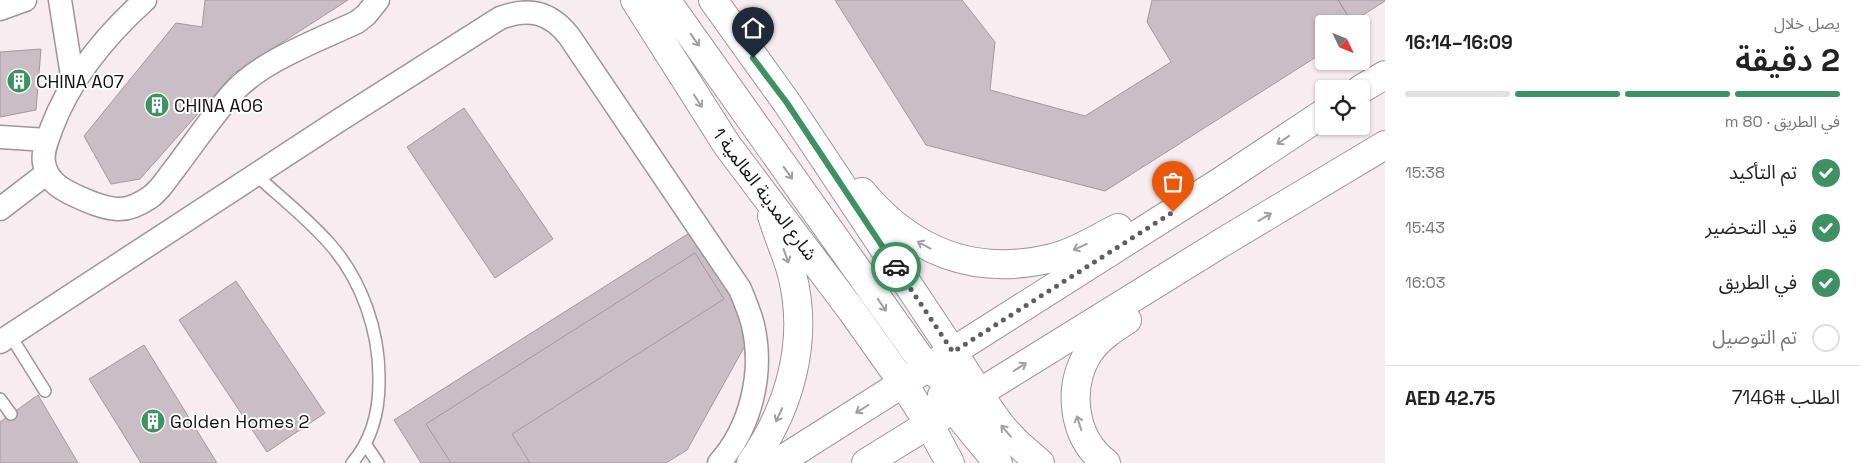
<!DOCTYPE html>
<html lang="ar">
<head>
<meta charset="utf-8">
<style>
	:root { --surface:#fff; --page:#f2f2f2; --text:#222; --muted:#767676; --line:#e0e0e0; --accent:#3e9163 }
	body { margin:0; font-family:"Space Grotesk","Noto Sans Arabic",sans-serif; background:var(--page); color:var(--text); direction:rtl; height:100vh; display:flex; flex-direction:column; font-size:19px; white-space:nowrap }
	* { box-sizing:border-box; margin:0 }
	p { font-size:16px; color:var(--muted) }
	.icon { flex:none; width:28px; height:28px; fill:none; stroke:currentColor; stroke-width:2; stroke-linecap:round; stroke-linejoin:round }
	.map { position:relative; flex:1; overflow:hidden; direction:ltr }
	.details { display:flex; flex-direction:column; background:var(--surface); width:475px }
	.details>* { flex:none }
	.needle { width:32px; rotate:133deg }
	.controls { position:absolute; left:1315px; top:15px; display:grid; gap:10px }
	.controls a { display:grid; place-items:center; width:55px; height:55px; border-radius:5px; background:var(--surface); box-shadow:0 1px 4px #0004; font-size:25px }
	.pin { position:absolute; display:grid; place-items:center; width:42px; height:42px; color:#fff; margin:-51px -21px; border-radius:50% 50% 50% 0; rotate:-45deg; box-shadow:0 0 5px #0007 }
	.pin .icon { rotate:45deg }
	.courier { position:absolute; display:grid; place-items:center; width:50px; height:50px; margin:-25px; border:4px solid #3e9163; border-radius:50%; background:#fff; color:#222; box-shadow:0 1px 6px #0007 }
	.head em { font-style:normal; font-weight:600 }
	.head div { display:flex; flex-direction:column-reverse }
	.head { display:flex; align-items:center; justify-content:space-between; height:85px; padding:0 20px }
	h1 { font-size:32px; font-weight:600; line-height:38px }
	.bar { display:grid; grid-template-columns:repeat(4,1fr); gap:8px 5px; align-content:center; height:60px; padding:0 20px }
	.bar i { height:6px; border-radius:4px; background:var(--line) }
	.bar .on { background:var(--accent) }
	.bar p { grid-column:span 4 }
	.line { display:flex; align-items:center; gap:12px; padding:0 20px; border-top:1px solid var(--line) }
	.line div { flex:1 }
	ol { padding:0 20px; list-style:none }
	li { display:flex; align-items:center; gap:15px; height:55px }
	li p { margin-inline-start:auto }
	li .icon { padding:5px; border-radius:50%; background:var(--accent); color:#fff; stroke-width:4 }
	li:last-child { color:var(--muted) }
	li i { width:28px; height:28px; border:2px solid var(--line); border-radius:50% }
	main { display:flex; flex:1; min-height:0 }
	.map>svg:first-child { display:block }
	.building { fill:#c9bec3; stroke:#a3999d }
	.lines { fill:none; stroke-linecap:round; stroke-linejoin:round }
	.service-casing { stroke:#9f9599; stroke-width:14 }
	.minor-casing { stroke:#9f9599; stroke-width:25 }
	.tertiary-casing { stroke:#9f9599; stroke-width:30 }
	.service { stroke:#fff; stroke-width:11 }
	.minor { stroke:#fff; stroke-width:22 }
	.tertiary { stroke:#fff; stroke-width:28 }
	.oneway { stroke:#a19fa0 }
	.done { stroke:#635d5f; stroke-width:5; stroke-dasharray:0 9 }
	.route { stroke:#3e9163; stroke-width:6 }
	.labels { text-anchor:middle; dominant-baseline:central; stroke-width:4; stroke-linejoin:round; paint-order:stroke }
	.poi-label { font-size:18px; fill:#131011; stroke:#fff; text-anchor:start }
	.street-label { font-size:18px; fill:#131011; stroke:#fff }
</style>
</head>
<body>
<main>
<section class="details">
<div class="head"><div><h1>2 دقيقة</h1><p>يصل خلال</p></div><em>16:09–16:14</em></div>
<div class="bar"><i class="on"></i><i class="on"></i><i class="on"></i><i></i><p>في الطريق · 80 m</p></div>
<ol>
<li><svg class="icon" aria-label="check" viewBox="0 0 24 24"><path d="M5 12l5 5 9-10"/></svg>تم التأكيد<p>15:38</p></li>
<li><svg class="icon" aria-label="check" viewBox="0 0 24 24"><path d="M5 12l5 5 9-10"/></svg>قيد التحضير<p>15:43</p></li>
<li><svg class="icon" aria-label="check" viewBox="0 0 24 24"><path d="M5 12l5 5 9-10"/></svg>في الطريق<p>16:03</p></li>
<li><i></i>تم التوصيل</li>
</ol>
<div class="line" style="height:65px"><div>الطلب #7146</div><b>AED 42.75</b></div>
</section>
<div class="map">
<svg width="1385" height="463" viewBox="0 0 1385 463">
	<rect width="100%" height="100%" fill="#f7edf1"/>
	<!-- building -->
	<path class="building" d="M205 0H348L233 74 140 179 111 184 84 136 176 23 202 27Z
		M835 0H962L995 42 990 90 1085 116 1171 62 1147 22 1152 0H1338L1353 24H1324V52L1105 191 926 145Z
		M1338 0H1385V1L1352 22Z
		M41 49 36 110 0 117V52Z
		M464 108 553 239 495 278 407 147Z
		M694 230 739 304 747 342 687 450 666 463H421L394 420Z
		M695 253 724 299 512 434 530 463H451L426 424Z
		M236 281 325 413 267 452 179 320Z
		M144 345 217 463H141L89 379Z
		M38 395 78 463H0V422Z"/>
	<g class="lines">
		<defs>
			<path id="service" d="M256 175C280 197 307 218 329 243 362 280 380 332 379 382 379 413 372 440 352 463
				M10 335 45 391
				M0 399 11 414
				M366 445 378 463"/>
			<path id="minor" d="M60 0 73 82
				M145 0C105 36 71 77 52 127 48 139 42 150 44 163 47 180 59 188 74 195 87 201 102 208 117 209 128 210 140 204 149 198 160 191 167 178 176 167 194 143 211 118 231 95 258 62 319 40 357 22L366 15 378 0
				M0 9 25 0
				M0 137 47 140
				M0 209 47 173
				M0 342 338 121 500 18C529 7 550 12 569 36L740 289C745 301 750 313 753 325 764 373 751 427 719 463"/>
			<path id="tertiary" d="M635 0 727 145 852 311 903 383 929 424 950 463
				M666 0 927 368 955 385 979 392
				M713 0 787 103 953 352 989 409 1002 427 1017 443 1040 463
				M1361 89 1385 75
				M862 192C912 252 975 277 1052 258 1075 253 1097 238 1118 228
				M942 395 998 463
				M751 463C790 408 809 341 792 274 787 255 778 236 772 216
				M777 463 1220 182 1324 113
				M866 463 1223 242 1385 145
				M1106 463C1072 437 1067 387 1089 352 1099 338 1113 329 1127 320"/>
		</defs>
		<!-- service casing -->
		<use href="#service" class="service-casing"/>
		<!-- minor casing -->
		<use href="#minor" class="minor-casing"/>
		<!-- tertiary casing -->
		<use href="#tertiary" class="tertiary-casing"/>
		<!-- service -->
		<use href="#service" class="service"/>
		<!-- minor -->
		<use href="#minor" class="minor"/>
		<!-- tertiary -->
		<use href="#tertiary" class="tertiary"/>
	</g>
	<!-- one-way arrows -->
	<defs><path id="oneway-shaft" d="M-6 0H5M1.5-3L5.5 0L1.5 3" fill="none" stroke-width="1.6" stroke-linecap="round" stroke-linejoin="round" transform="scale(1.25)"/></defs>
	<g class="oneway">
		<use href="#oneway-shaft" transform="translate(695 40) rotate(55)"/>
		<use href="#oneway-shaft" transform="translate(698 101) rotate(57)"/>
		<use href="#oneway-shaft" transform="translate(1283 140) rotate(146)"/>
		<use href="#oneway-shaft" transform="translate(788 173) rotate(55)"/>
		<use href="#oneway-shaft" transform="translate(1265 217) rotate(-31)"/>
		<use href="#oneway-shaft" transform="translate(924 245) rotate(-152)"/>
		<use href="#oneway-shaft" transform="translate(1080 247) rotate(156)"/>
		<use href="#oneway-shaft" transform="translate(786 256) rotate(71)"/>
		<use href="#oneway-shaft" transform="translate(882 305) rotate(55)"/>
		<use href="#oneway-shaft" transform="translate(1020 367) rotate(-32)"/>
		<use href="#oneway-shaft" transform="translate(862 409) rotate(148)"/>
		<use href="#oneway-shaft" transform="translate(779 415) rotate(115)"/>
		<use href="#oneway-shaft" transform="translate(1079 423) rotate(-108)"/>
		<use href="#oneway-shaft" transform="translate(1006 431) rotate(-131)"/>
	</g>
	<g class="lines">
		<!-- done -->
		<path class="done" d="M896 267 953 352 1173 212"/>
		<!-- route -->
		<path class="route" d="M753 58 787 103 896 267"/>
	</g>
	<!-- icons -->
	<defs>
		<symbol id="building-disc" viewBox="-11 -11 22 22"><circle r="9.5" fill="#3e9163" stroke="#fff"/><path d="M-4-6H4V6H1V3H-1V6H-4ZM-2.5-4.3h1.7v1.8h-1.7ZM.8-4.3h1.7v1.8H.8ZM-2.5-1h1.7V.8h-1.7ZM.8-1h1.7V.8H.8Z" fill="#fff"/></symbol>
	</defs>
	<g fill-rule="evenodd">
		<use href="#building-disc" x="5" y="67" width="28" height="28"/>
		<use href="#building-disc" x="143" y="91" width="28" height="28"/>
		<use href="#building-disc" x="139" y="407" width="28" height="28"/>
	</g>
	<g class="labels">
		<!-- poi labels -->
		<g class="poi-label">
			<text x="36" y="81">CHINA A07</text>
			<text x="174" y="105">CHINA A06</text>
			<text x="170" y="421">Golden Homes 2</text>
		</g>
		<!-- street labels -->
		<g class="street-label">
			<text transform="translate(765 194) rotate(53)">شارع المدينة العالمية 1</text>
		</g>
	</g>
</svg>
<div class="controls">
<a><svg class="needle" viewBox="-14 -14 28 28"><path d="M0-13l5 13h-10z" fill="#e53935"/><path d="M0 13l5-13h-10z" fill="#767676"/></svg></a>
<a><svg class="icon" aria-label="locate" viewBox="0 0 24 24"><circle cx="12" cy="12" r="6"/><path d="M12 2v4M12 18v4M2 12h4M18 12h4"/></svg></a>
</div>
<div class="pin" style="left:1173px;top:212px;background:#ea580c"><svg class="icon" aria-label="bag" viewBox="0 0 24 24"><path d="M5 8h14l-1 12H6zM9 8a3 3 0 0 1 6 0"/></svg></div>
<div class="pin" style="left:753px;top:58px;background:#1f2937"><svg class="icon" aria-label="home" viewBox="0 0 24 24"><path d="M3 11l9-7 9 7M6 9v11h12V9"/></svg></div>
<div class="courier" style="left:896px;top:267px"><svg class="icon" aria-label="car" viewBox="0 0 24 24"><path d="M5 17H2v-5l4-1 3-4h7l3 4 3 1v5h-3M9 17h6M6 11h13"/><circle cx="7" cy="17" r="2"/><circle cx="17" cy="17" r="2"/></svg></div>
</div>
</main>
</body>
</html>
